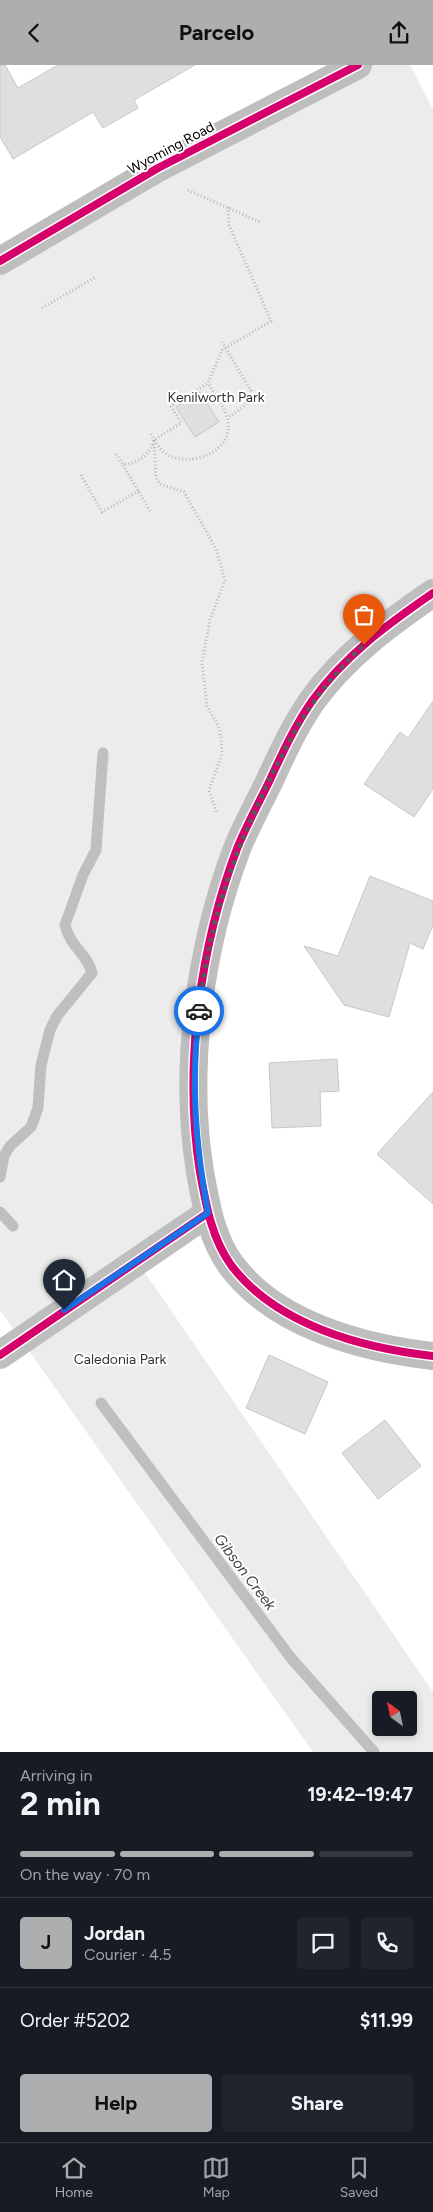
<!DOCTYPE html>
<html lang="en">
<head>
<meta charset="utf-8">
<style>
	:root { --surface:#171b24; --page:#20242c; --text:#f1f3f6; --muted:#9ea1a6; --line:#363941; --accent:#adaeaf }
	body { margin:0; font-family:Figtree,sans-serif; background:var(--page); color:var(--text); height:100vh; display:flex; flex-direction:column; font-size:19px; white-space:nowrap }
	* { box-sizing:border-box; margin:0 }
	p { font-size:16px; color:var(--muted) }
	.icon { flex:none; width:28px; height:28px; fill:none; stroke:currentColor; stroke-width:2; stroke-linecap:round; stroke-linejoin:round }
	.map { position:relative; height:1687px; overflow:hidden }
	.side { display:flex; flex-direction:column; background:var(--surface); flex:1 }
	.side>* { flex:none }
	.needle { width:32px; rotate:327deg }
	.fabs { position:absolute; left:372px; top:1626px; display:grid; gap:10px }
	.fabs a { display:grid; place-items:center; width:45px; height:45px; border-radius:5px; background:var(--surface); box-shadow:0 2px 8px #0003; font-size:25px }
	.pin { position:absolute; display:grid; place-items:center; width:42px; height:42px; color:#fff; margin:-51px -21px; border-radius:50% 50% 50% 0; rotate:-45deg; box-shadow:0 0 5px #0007 }
	.pin .icon { rotate:45deg }
	.courier { position:absolute; display:grid; place-items:center; width:50px; height:50px; margin:-25px; border:4px solid #1a73e8; border-radius:50%; background:#fff; color:#222; box-shadow:0 1px 6px #0007 }
	.summary em { font-style:normal; font-weight:700 }
	.summary div { display:flex; flex-direction:column-reverse }
	.summary { display:flex; align-items:center; justify-content:space-between; height:85px; padding:0 20px }
	h1 { font-size:32px; font-weight:700; line-height:38px }
	.bar { display:grid; grid-template-columns:repeat(4,1fr); gap:8px 5px; align-content:center; height:60px; padding:0 20px }
	.bar i { height:6px; border-radius:4px; background:var(--line) }
	.bar .on { background:var(--accent) }
	.bar p { grid-column:span 4 }
	.line { display:flex; align-items:center; gap:12px; padding:0 20px; border-top:1px solid var(--line) }
	.line div { flex:1 }
	.round { display:grid; place-items:center; flex:none; width:52px; height:52px; border-radius:5px; background:var(--page) }
	.button { display:flex; gap:10px; margin-top:auto; padding:10px 20px }
	.button a { flex:1; height:58px; border-radius:5px; background:var(--accent); color:#111; font-size:20px; font-weight:700; line-height:58px; text-align:center }
	.button a+a { background:var(--page); color:var(--text) }
	header { display:flex; justify-content:space-between; align-items:center; height:65px; padding:0 20px; background:var(--accent); color:#111; font-size:22px; font-weight:700 }
	.tab-bar { display:flex; justify-content:space-around; align-items:center; height:70px; border-top:1px solid var(--line); background:var(--surface); font-size:14px; color:var(--muted) }
	.tab-bar a { display:grid; justify-items:center; gap:2px }
	.tab-bar .on { color:var(--accent) }
	.map>svg:first-child { display:block }
	.green { fill:#ececec; fill-rule:evenodd }
	.lines { fill:none; stroke-linecap:round; stroke-linejoin:round }
	.stream { stroke:#bfbfbf; stroke-width:11 }
	.building { fill:#dfdfdf; stroke:#c7c7c7 }
	.path { stroke:#b9b9b9; stroke-width:3; stroke-dasharray:1 2.5; stroke-linecap:butt }
	.street { stroke:#bebebe; stroke-width:28 }
	.cycleway-casing { stroke:#fff; stroke-width:11 }
	.cycleway { stroke:#d6006c; stroke-width:8 }
	.done { stroke:#595959; stroke-width:5; stroke-dasharray:0 9 }
	.route { stroke:#1a73e8; stroke-width:6 }
	.labels { text-anchor:middle; dominant-baseline:central; stroke-width:4; stroke-linejoin:round; paint-order:stroke }
	.street-label { font-size:14px; fill:#000; stroke:#fff }
	.park-label { font-size:14px; fill:#333; stroke:#fff }
	.water-label { font-size:15px; font-style:italic; fill:#444; stroke:#fff }
</style>
</head>
<body>
<header><svg class="icon" aria-label="back" viewBox="0 0 24 24"><path d="M15 5l-7 7 7 7"/></svg>Parcelo<svg class="icon" aria-label="share" viewBox="0 0 24 24"><path d="M12 15V3M7 8l5-5 5 5M5 13v7h14v-7"/></svg></header>
<div class="map">
<svg width="433" height="1687" viewBox="0 0 433 1687">
	<rect width="100%" height="100%" fill="#fff"/>
	<!-- green -->
	<path class="green" d="M358 0H410L433 44V528L347 595 239 779 203 914 208 1148 137 1196 433 1627V1687H313L0 1245V198ZM381 1635H409V1662H381Z"/>
	<g class="lines">
		<!-- stream -->
		<path class="stream" d="M0 1112 4 1091 10 1081 31 1062 38 1043 41 1000 50 965 57 951 92 908C87 888 70 882 65 860L83 810 96 785 103 688
			M0 1147 13 1161
			M101 1338 291 1593 374 1687"/>
	</g>
	<!-- building -->
	<path class="building" d="M0 0H5L18 23 58 0H195L134 35 138 43 103 63 93 47 13 94 0 72Z
		M200 327 219 357 195 372 176 342Z
		M433 636V724L414 752 364 719 400 667 408 673Z
		M370 811 433 836V860L423 884 410 878 389 952 344 940 304 881 338 891Z
		M337 994 339 1026 320 1027 321 1061 272 1063 269 998Z
		M433 1027V1139L377 1089Z
		M269 1290 328 1317 305 1369 246 1343Z
		M385 1355 421 1401 378 1434 342 1388Z"/>
	<g class="lines">
		<!-- path -->
		<path class="path" d="M188 125 260 157
			M42 243 96 212
			M222 277 251 326C250 340 238 346 227 353
			M151 369C154 375 159 383 165 388 187 404 233 388 228 357 226 344 215 330 208 318
			M154 375 156 413 160 419 184 427 216 484 225 515 210 555 202 597 207 641 218 660 221 672 222 689 209 725 217 749
			M116 389 123 399C138 399 151 389 154 375L181 358 171 341 208 318 222 285 271 256 229 160 228 142
			M123 400 150 446
			M81 410 102 447 139 426"/>
		<!-- street -->
		<path class="street" d="M0 196 158 103 358 0
			M433 528C388 559 344 591 312 636 294 662 281 691 268 719 258 739 247 760 238 781 200 880 183 1002 200 1107 206 1139 211 1172 231 1200 276 1260 362 1283 433 1291
			M0 1290 208 1148"/>
		<defs>
			<path id="cycleway" d="M0 196 158 103 358 0
				M433 528C388 559 344 591 312 636 294 662 281 691 268 719 258 739 247 760 238 781 200 880 183 1002 200 1107 206 1139 211 1172 231 1200 276 1260 362 1283 433 1291
				M0 1290 208 1148"/>
		</defs>
		<!-- cycleway casing -->
		<use href="#cycleway" class="cycleway-casing"/>
		<!-- cycleway -->
		<use href="#cycleway" class="cycleway"/>
	</g>
	<g class="lines">
		<!-- done -->
		<path class="done" d="M199 946C209 860 229 800 266 722 295 662 315 626 364 580"/>
		<!-- route -->
		<path class="route" d="M64 1245 208 1148C195 1077 191 1018 199 946"/>
	</g>
	<g class="labels">
		<!-- street labels -->
		<g class="street-label">
			<text transform="translate(171 83) rotate(-28)">Wyoming Road</text>
		</g>
		<!-- park labels -->
		<g class="park-label">
			<text x="216" y="332">Kenilworth Park</text>
			<text x="120" y="1294">Caledonia Park</text>
		</g>
		<!-- water labels -->
		<g class="water-label">
			<text transform="translate(245 1507) rotate(53)">Gibson Creek</text>
		</g>
	</g>
</svg>
<div class="fabs">
<a><svg class="needle" viewBox="-14 -14 28 28"><path d="M0-13l5 13h-10z" fill="#e53935"/><path d="M0 13l5-13h-10z" fill="#9ea1a6"/></svg></a>
</div>
<div class="pin" style="left:364px;top:580px;background:#ea580c"><svg class="icon" aria-label="bag" viewBox="0 0 24 24"><path d="M5 8h14l-1 12H6zM9 8a3 3 0 0 1 6 0"/></svg></div>
<div class="pin" style="left:64px;top:1245px;background:#1f2937"><svg class="icon" aria-label="home" viewBox="0 0 24 24"><path d="M3 11l9-7 9 7M6 9v11h12V9"/></svg></div>
<div class="courier" style="left:199px;top:946px"><svg class="icon" aria-label="car" viewBox="0 0 24 24"><path d="M5 17H2v-5l4-1 3-4h7l3 4 3 1v5h-3M9 17h6M6 11h13"/><circle cx="7" cy="17" r="2"/><circle cx="17" cy="17" r="2"/></svg></div>
</div>
<section class="side">
<div class="summary"><div><h1>2 min</h1><p>Arriving in</p></div><em>19:42–19:47</em></div>
<div class="bar"><i class="on"></i><i class="on"></i><i class="on"></i><i></i><p>On the way · 70 m</p></div>
<div class="line" style="height:90px"><b class="round" style="background:var(--accent);color:#111">J</b><div><b>Jordan</b><p>Courier · 4.5</p></div><a class="round"><svg class="icon" aria-label="chat" viewBox="0 0 24 24"><path d="M4 5h16v11H9l-5 4z"/></svg></a><a class="round"><svg class="icon" aria-label="phone" viewBox="0 0 24 24"><path d="M5 4h4l2 5-3 2q2 4 5 5l2-3 5 2v4C11 20 4 13 5 4z"/></svg></a></div>
<div class="line" style="height:65px"><div>Order #5202</div><b>$11.99</b></div>
<div class="button"><a>Help</a><a>Share</a></div>
</section>
<nav class="tab-bar">
<a class="on"><svg class="icon" aria-label="home" viewBox="0 0 24 24"><path d="M3 11l9-7 9 7M6 9v11h12V9"/></svg>Home</a>
<a><svg class="icon" aria-label="map" viewBox="0 0 24 24"><path d="M3 6l6-2 6 2 6-2v14l-6 2-6-2-6 2zM9 4v14M15 6v14"/></svg>Map</a>
<a><svg class="icon" aria-label="saved" viewBox="0 0 24 24"><path d="M7 4h10v16l-5-4-5 4z"/></svg>Saved</a>
</nav>
</body>
</html>
